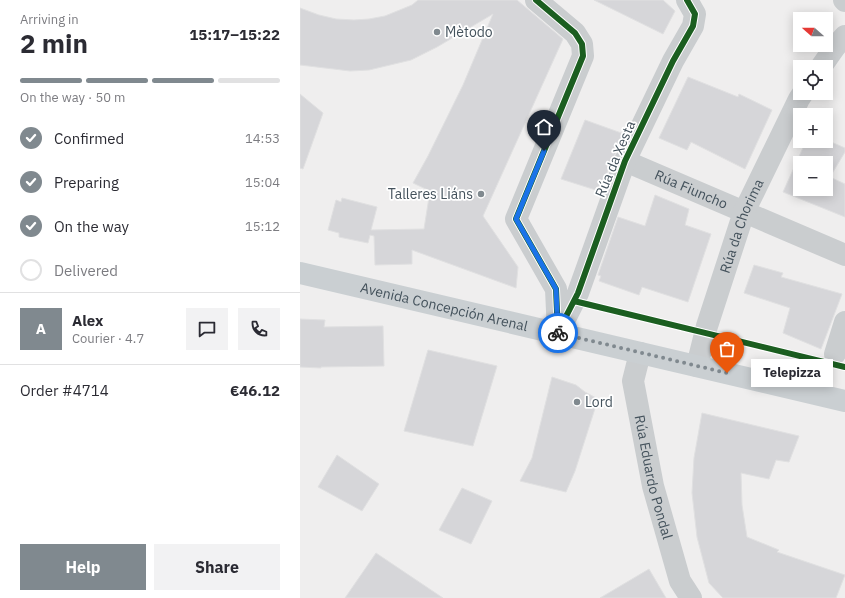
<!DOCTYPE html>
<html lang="en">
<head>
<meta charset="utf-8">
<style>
	:root { --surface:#fff; --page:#f2f2f3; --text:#2b2b33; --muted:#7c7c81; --line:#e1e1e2; --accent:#80898f }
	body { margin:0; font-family:"IBM Plex Sans",sans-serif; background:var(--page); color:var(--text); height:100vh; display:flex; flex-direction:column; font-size:15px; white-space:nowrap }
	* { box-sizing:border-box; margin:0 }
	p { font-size:13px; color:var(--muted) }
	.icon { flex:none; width:22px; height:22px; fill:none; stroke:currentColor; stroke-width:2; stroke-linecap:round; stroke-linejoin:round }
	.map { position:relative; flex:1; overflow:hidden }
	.drawer { display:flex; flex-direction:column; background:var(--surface); width:300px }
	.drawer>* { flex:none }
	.needle { width:26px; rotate:291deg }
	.tools { position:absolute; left:493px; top:12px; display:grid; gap:8px }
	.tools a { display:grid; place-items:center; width:40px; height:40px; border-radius:0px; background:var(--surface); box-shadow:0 2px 10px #0003; font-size:20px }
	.pin { position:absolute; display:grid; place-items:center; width:34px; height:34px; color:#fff; margin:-41px -17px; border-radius:50% 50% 50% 0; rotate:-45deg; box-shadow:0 0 4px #0007 }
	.pin .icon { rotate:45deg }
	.courier { position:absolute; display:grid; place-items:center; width:40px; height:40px; margin:-20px; border:3px solid #1a73e8; border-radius:50%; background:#fff; color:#222; box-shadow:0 1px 5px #0007 }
	.bubble { position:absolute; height:28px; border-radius:0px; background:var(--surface); box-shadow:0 2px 10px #0003; font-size:13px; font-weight:700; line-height:28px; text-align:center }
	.head em { font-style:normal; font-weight:700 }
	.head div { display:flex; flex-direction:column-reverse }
	.head { display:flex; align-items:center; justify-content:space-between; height:68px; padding:0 20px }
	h1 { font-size:26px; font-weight:700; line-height:30px }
	.bar { display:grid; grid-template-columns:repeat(4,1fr); gap:6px 4px; align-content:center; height:48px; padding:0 20px }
	.bar i { height:5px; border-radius:3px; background:var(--line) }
	.bar .on { background:var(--accent) }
	.bar p { grid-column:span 4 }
	.line { display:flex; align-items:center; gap:10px; padding:0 20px; border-top:1px solid var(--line) }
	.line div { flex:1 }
	.round { display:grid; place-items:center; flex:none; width:42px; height:42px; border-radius:0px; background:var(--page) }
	ol { padding:0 20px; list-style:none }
	li { display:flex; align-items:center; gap:12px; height:44px }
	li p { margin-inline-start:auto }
	li .icon { padding:4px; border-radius:50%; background:var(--accent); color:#fff; stroke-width:4 }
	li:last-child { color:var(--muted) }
	li i { width:22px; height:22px; border:2px solid var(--line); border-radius:50% }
	.button { display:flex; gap:8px; margin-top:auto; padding:8px 20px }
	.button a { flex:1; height:46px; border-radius:0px; background:var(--accent); color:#fff; font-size:16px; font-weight:700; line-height:46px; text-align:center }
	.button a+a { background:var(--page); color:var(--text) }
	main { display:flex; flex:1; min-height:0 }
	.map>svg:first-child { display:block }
	.building { fill:#d6d6d9; stroke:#e0e0e1; fill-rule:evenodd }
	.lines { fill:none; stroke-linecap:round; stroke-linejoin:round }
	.minor { stroke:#cacdcf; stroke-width:22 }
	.secondary { stroke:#cacfd2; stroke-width:22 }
	.cycleway-casing { stroke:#fff; stroke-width:8 }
	.cycleway { stroke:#1b5e20; stroke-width:6 }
	.done { stroke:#80898f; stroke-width:4; stroke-dasharray:0 7.2 }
	.route { stroke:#1a73e8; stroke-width:5 }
	.poi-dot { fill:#80898f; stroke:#fff; stroke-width:1.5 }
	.labels { text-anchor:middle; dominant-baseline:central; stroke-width:3.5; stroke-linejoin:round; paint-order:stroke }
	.poi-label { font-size:14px; fill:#44525c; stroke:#fff; text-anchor:start }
	.street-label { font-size:14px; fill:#44525c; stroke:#fff }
</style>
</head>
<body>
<main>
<section class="drawer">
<div class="head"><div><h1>2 min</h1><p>Arriving in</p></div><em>15:17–15:22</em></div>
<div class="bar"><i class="on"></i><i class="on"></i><i class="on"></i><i></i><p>On the way · 50 m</p></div>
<ol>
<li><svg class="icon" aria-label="check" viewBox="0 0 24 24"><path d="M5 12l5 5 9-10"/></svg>Confirmed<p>14:53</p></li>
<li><svg class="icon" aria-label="check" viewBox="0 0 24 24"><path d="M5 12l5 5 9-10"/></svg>Preparing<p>15:04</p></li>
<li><svg class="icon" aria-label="check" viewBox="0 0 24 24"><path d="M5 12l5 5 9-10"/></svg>On the way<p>15:12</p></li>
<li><i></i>Delivered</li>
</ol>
<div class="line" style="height:72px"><b class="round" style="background:var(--accent);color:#fff">A</b><div><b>Alex</b><p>Courier · 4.7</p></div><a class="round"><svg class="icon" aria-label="chat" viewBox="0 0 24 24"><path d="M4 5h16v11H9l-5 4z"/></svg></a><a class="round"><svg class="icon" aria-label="phone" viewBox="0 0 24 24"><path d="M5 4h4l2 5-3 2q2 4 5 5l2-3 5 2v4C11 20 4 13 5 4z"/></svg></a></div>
<div class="line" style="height:52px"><div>Order #4714</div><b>€46.12</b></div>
<div class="button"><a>Help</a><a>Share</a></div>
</section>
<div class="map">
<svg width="545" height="598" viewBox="0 0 545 598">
	<rect width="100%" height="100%" fill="#efeeee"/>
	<!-- building -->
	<path class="building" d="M118 0H217L263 39 183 216 218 267 216 288 112 250V264L75 265 74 236 70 235 68 243 39 237V233L28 230 36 200 41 202 42 198 77 207 71 230 124 229 130 191 113 183 128 156 163 85 193 14 137 47 111 60 69 70 50 71 0 65V8L19 15 36 19 54 20 69 19 85 16 112 5Z
		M294 0H363L375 11 363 34Z
		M388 77 438 97 439 94 472 110 445 169 391 142 387 150 359 138Z
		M0 94 23 113 3 169 0 168Z
		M285 120 324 134 299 191 261 179Z
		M506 141H529L545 148V152L530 177 545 184V217L483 192ZM500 163H526V189H500Z
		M355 195 389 209 385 225 411 234 388 302 342 287 339 295 299 281 301 276 298 275 318 217 345 226Z
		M454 265 483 273 481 277 542 294 521 349 483 333 490 308 444 293Z
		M0 319 25 320 24 327 83 326 84 366 21 367V368L0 367Z
		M128 350 197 366 173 446 104 431Z
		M252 377 276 385 285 392 298 399 275 471 266 492 220 481 232 458Z
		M402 413 499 436 489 462 476 460 469 479 441 473 442 505 447 537 479 550 477 552 545 575 536 598H423L409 583 397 537 392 493 394 458Z
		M37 455 79 484 62 511 18 487Z
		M162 488 192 501 171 544 139 530Z
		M76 553 143 598H45Z
		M349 569 366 598H300Z"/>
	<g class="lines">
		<!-- minor -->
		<g class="minor">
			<path d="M236 0 275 33 282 44 283 56 216 219 256 289 258 333"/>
			<path d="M544 0 545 1"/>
			<path d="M521 67 535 47 545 36"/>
			<path id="s1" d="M325 161 545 255"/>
			<path d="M259 331 278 293 325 161 373 61 393 26 395 14 387 0"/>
			<path id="s2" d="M340 353 333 381 353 486 380 581 391 598"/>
			<path d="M535 354 545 322"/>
			<path id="s3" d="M397 366 407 326 444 212 499 99 503 93"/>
		</g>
		<!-- secondary -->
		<path class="secondary" id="s4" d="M0 273 545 401"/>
		<defs>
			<path id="cycleway" d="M236 0 275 33 282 44 283 56 216 219 256 289 258 333
				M274 301 545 367
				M258 332 278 293 325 161 373 61 393 26 395 14 387 0"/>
		</defs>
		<!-- cycleway casing -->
		<use href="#cycleway" class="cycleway-casing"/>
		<!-- cycleway -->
		<use href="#cycleway" class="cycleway"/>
	</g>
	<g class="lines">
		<!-- done -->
		<path class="done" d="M258 333 427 373"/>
		<!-- route -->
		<path class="route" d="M244 151 216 219 256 289 258 333"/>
	</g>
	<!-- markers -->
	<g class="poi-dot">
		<circle cx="137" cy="32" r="4"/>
		<circle cx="181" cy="194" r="4"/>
		<circle cx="277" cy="402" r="4"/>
	</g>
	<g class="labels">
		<!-- poi labels -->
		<g class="poi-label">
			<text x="145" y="32">Mètodo</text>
			<text x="173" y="194" text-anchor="end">Talleres Liáns</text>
			<text x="285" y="402">Lord</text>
		</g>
		<!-- street labels -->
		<g class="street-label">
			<text transform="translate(315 159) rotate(-67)">Rúa da Xesta</text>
			<text stroke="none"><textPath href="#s1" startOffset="72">Rúa Fiuncho</textPath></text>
			<text stroke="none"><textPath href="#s3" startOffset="147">Rúa da Chorima</textPath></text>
			<text stroke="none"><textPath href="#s4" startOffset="148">Avenida Concepción Arenal</textPath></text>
			<text stroke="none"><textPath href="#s2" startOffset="127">Rúa Eduardo Pondal</textPath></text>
		</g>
	</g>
</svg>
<div class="tools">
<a><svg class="needle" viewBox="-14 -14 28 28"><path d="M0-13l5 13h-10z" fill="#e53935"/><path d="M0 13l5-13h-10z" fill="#7c7c81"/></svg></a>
<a><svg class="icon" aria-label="locate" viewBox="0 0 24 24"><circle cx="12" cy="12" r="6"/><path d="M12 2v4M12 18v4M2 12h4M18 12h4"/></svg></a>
<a>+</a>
<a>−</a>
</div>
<div class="pin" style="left:427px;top:373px;background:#ea580c"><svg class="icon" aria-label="bag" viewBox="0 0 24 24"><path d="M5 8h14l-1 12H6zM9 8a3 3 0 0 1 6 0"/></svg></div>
<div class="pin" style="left:244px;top:151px;background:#1f2937"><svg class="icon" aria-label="home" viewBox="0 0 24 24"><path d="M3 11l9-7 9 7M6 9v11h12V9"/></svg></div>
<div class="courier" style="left:258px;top:333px"><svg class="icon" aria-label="bike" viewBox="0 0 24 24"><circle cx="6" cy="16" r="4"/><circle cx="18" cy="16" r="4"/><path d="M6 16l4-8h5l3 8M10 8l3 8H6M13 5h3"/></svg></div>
<div class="bubble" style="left:451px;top:359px;width:82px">Telepizza</div>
</div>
</main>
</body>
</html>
